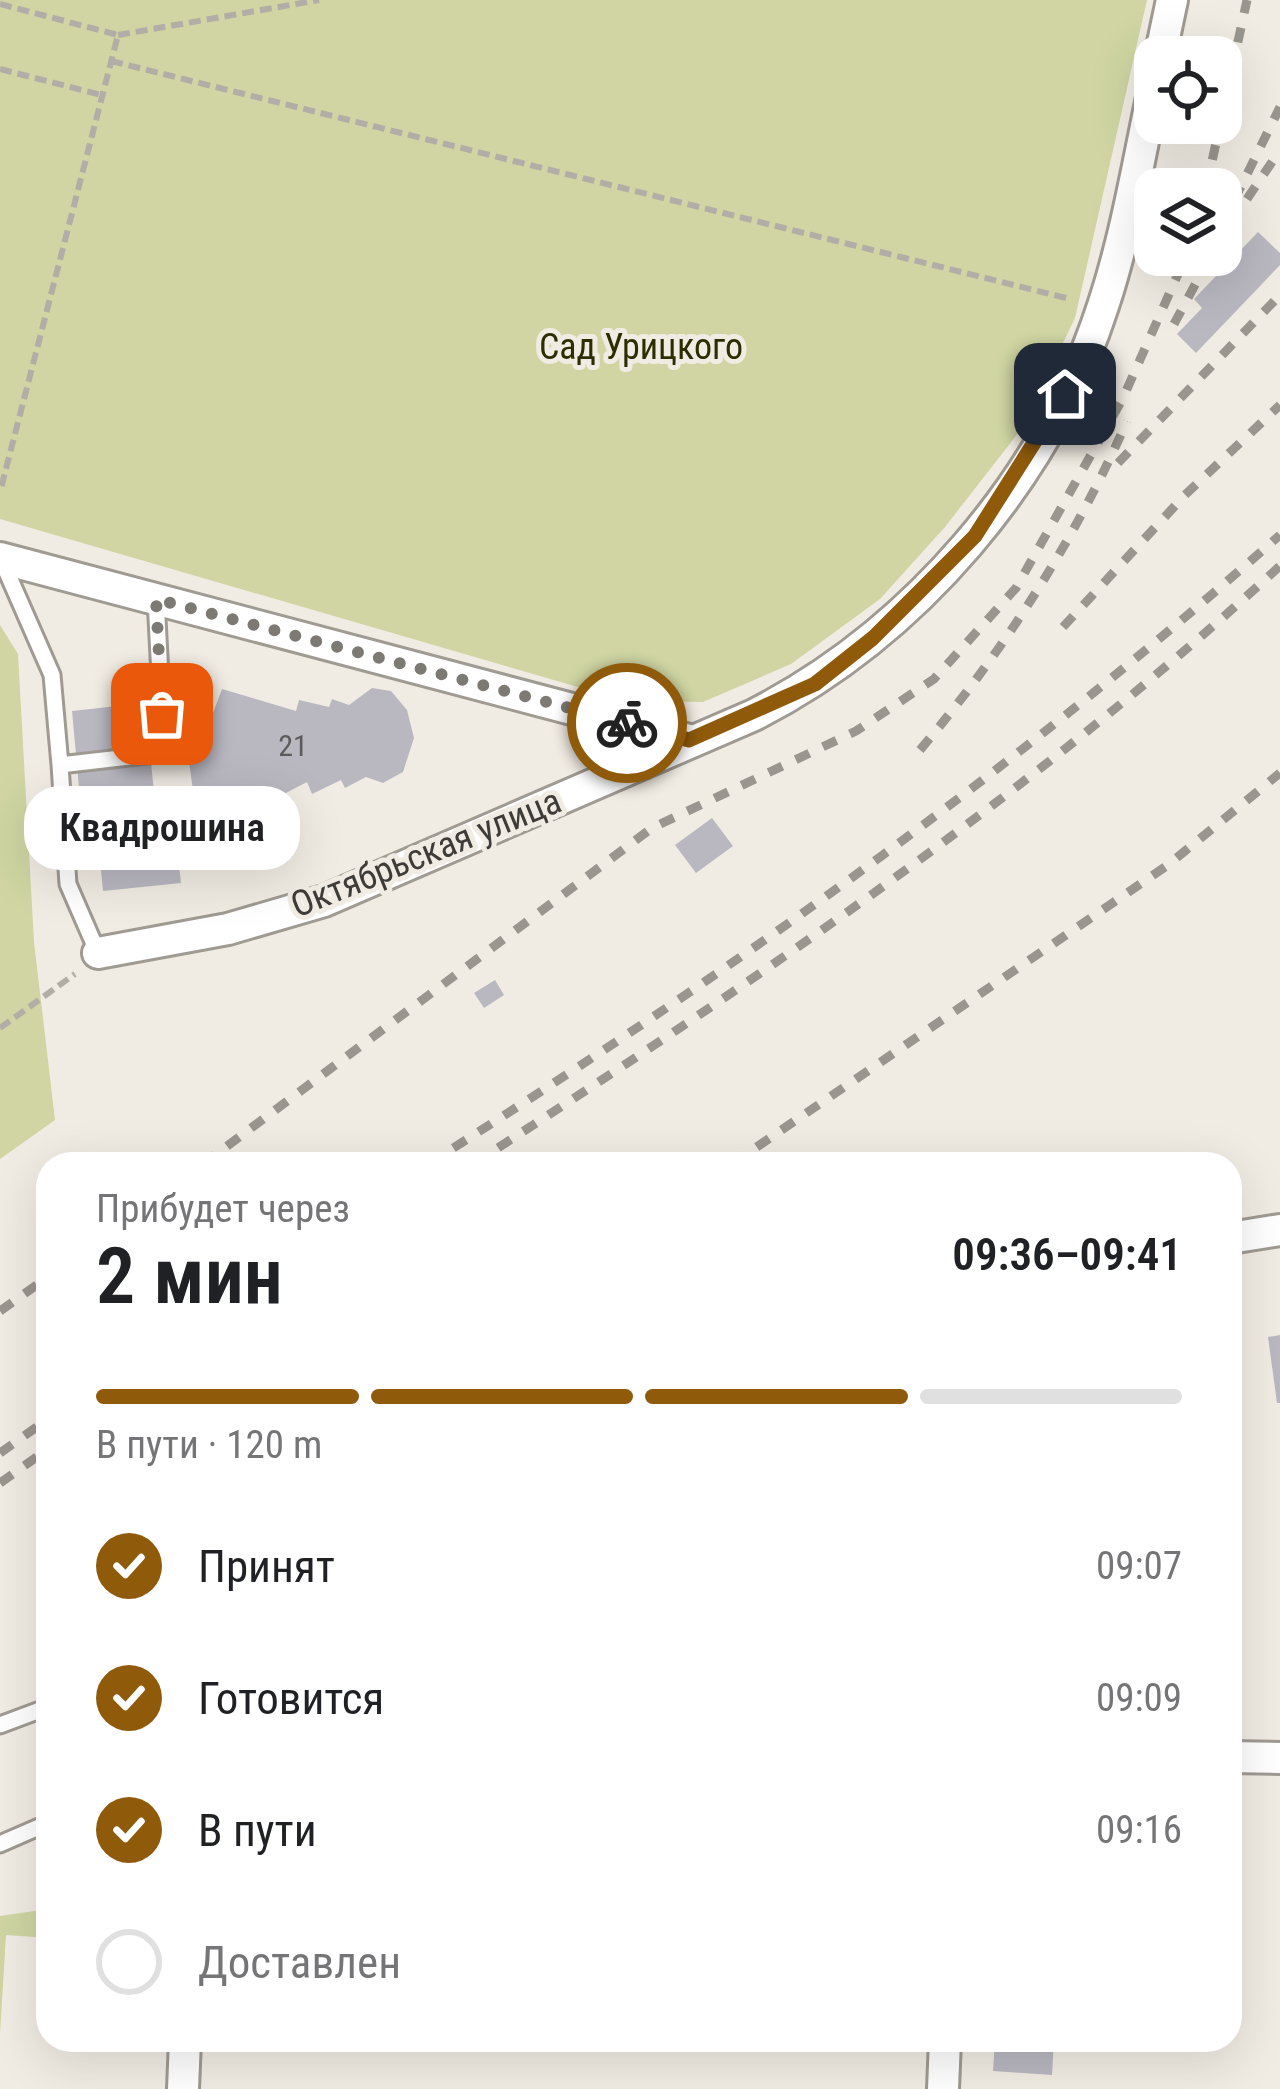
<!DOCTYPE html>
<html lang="ru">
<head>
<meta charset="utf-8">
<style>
	:root { --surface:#fff; --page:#f2f2f2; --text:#202124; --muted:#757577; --line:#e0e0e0; --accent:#8f5b0b }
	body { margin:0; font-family:"Roboto Condensed",sans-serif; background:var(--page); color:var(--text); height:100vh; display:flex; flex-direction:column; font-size:45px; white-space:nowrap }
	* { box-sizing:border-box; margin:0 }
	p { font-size:39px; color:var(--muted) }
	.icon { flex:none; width:66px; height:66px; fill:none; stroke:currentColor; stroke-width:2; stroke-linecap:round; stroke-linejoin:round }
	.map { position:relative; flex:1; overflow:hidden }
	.panel { position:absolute; left:36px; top:1152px; width:1206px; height:900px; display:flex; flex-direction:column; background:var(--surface); border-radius:36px; box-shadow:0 12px 48px #0002 }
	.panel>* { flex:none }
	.buttons { position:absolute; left:1134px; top:36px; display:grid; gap:24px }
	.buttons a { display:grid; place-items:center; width:108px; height:108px; border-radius:24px; background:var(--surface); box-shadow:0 12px 48px #0002; font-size:60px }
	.pin { position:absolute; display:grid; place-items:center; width:102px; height:102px; color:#fff; margin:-51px; border-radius:24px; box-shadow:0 6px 18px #0006 }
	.courier { position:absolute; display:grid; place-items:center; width:120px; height:120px; margin:-60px; border:9px solid #8f5b0b; border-radius:50%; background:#fff; color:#222; box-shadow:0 3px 15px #0007 }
	.bubble { position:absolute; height:84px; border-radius:36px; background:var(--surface); box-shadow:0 12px 48px #0002; font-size:39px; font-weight:600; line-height:84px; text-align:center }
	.overview em { font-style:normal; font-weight:600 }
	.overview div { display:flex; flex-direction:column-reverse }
	.overview { display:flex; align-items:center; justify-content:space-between; height:204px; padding:0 60px }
	h1 { font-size:78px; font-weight:600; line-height:90px }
	.bar { display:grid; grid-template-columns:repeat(4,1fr); gap:18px 12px; align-content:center; height:144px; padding:0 60px }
	.bar i { height:15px; border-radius:9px; background:var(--line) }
	.bar .on { background:var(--accent) }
	.bar p { grid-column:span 4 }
	ol { padding:0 60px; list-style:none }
	li { display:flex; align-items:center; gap:36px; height:132px }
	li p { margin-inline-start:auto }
	li .icon { padding:12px; border-radius:50%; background:var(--accent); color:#fff; stroke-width:4 }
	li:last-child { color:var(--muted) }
	li i { width:66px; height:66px; border:6px solid var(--line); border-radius:50% }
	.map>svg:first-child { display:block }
	.green { fill:#d0d5a3 }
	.building { fill:#b9b8c1 }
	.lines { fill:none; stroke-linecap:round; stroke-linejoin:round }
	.lane-casing { stroke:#9f9a92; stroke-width:21 }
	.street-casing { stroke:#9f9a92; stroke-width:36 }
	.path { stroke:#b2aea7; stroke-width:6; stroke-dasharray:12 6; stroke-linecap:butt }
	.lane { stroke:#fff; stroke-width:15 }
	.street { stroke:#fff; stroke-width:30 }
	.rail { stroke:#99968f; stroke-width:9; stroke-dasharray:15 15; stroke-linecap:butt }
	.done { stroke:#7d7a74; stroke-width:12; stroke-dasharray:0 21.6 }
	.route { stroke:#8f5b0b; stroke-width:15 }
	.labels { text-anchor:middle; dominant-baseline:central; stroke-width:10; stroke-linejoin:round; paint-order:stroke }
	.number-label { font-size:30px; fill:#5d5b5a }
	.park-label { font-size:36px; fill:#2c2e00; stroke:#f1ece3 }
	.street-label { font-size:36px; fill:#3e3c38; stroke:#f1ece3 }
</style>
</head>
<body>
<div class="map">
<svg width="1280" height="2089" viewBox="0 0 1280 2089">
	<rect width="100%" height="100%" fill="#f1ece3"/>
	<!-- green -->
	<path class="green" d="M0 0H1147L1075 318 1022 428 945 527 880 599 791 664 703 702 626 701 0 519Z
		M0 625 18 654 34 942 55 1120 0 1159Z
		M48 1909V1938L6 1935 0 2034V1916Z"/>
	<!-- building -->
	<path class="building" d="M1258 232 1280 253V265L1196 353 1177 334 1202 308 1194 299Z
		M372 688 391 691 407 710 414 738 403 772 383 783 366 777 345 788 341 780 312 794 307 782 261 806 253 793 224 814 216 794 194 798 184 725 210 721 222 689 296 711 299 700 329 707 332 699 349 705Z
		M145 703 155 802 133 804 135 824 174 821 181 883 103 891 97 828 104 827 102 807 81 809 72 711Z
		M712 818 733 846 696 873 675 845Z
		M495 980 504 995 484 1008 474 993Z
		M1280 1335V1403H1277L1268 1337Z
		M995 2040H1054L1052 2075 993 2071Z"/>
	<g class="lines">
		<defs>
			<path id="lane" d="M2 561 52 675 60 765 164 753 156 599
				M60 765 68 884 98 953
				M0 1725 48 1707
				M0 1844 48 1823"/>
			<path id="street" d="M1160 57 1172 0
				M0 558 689 740
				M98 953 228 929 324 901 754 715C914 633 1047 479 1103 306 1127 234 1139 157 1155 83
				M1230 1238 1280 1230
				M1230 1757 1280 1758
				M183 2089 185 2040
				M943 2089 945 2040"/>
		</defs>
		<!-- lane casing -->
		<use href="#lane" class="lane-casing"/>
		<!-- street casing -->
		<use href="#street" class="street-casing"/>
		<!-- path -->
		<path class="path" d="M0 4 118 35 0 492
			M118 35 319 0
			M111 61 1070 299
			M0 69 101 95
			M1221 255 1228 264
			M0 1028 75 974"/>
		<!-- lane -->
		<use href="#lane" class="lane"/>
		<!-- street -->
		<use href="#street" class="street"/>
		<!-- rail -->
		<path class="rail" d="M1206 189 1247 0
			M1247 199 1280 150
			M1221 227 1280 107
			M1174 324 1211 255
			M1118 463 1280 295
			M1063 627 1185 495 1280 405
			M920 750C1005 649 1074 542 1127 421
			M203 1164 652 828 856 731 934 679 1016 588 1123 398 1182 265
			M428 1164C727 975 1015 770 1280 535
			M473 1164C753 983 1034 792 1280 566
			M732 1164 1168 865 1280 773
			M0 1311 48 1277
			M0 1453 48 1419
			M0 1483 48 1449"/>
	</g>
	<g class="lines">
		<!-- done -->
		<path class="done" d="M162 714 156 599 627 723"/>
		<!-- route -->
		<path class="route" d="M627 723 689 740 815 684 873 638 975 536 1065 394"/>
	</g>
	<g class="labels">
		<!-- number labels -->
		<g class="number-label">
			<text x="293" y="745">21</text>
		</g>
		<!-- park labels -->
		<g class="park-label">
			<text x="641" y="347">Сад Урицкого</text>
		</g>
		<!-- street labels -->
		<g class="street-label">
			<text transform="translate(426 853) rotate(-22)">Октябрьская улица</text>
		</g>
	</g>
</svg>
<div class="buttons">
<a><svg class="icon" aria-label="locate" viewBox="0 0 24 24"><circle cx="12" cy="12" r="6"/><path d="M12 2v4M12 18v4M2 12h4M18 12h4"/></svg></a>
<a><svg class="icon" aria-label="layers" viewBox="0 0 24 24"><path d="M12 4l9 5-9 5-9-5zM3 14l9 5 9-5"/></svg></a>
</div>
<div class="pin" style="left:162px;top:714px;background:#ea580c"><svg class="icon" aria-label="bag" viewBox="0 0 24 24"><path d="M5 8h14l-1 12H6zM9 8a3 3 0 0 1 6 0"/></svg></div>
<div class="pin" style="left:1065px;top:394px;background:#1f2937"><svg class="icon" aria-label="home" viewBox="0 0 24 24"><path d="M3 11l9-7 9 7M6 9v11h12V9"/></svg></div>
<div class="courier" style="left:627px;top:723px"><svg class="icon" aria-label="bike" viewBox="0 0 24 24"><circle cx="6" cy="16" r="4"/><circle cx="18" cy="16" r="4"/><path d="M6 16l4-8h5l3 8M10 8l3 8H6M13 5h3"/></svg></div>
<div class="bubble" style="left:24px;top:786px;width:276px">Квадрошина</div>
<section class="panel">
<div class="overview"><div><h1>2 мин</h1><p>Прибудет через</p></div><em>09:36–09:41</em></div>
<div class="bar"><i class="on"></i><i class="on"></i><i class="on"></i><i></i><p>В пути · 120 m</p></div>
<ol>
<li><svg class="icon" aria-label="check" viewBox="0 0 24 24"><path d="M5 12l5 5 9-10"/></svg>Принят<p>09:07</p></li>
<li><svg class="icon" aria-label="check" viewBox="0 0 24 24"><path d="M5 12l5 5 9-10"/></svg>Готовится<p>09:09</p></li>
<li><svg class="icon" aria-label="check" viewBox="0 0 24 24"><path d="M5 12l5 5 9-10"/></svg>В пути<p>09:16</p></li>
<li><i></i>Доставлен</li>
</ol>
</section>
</div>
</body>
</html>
